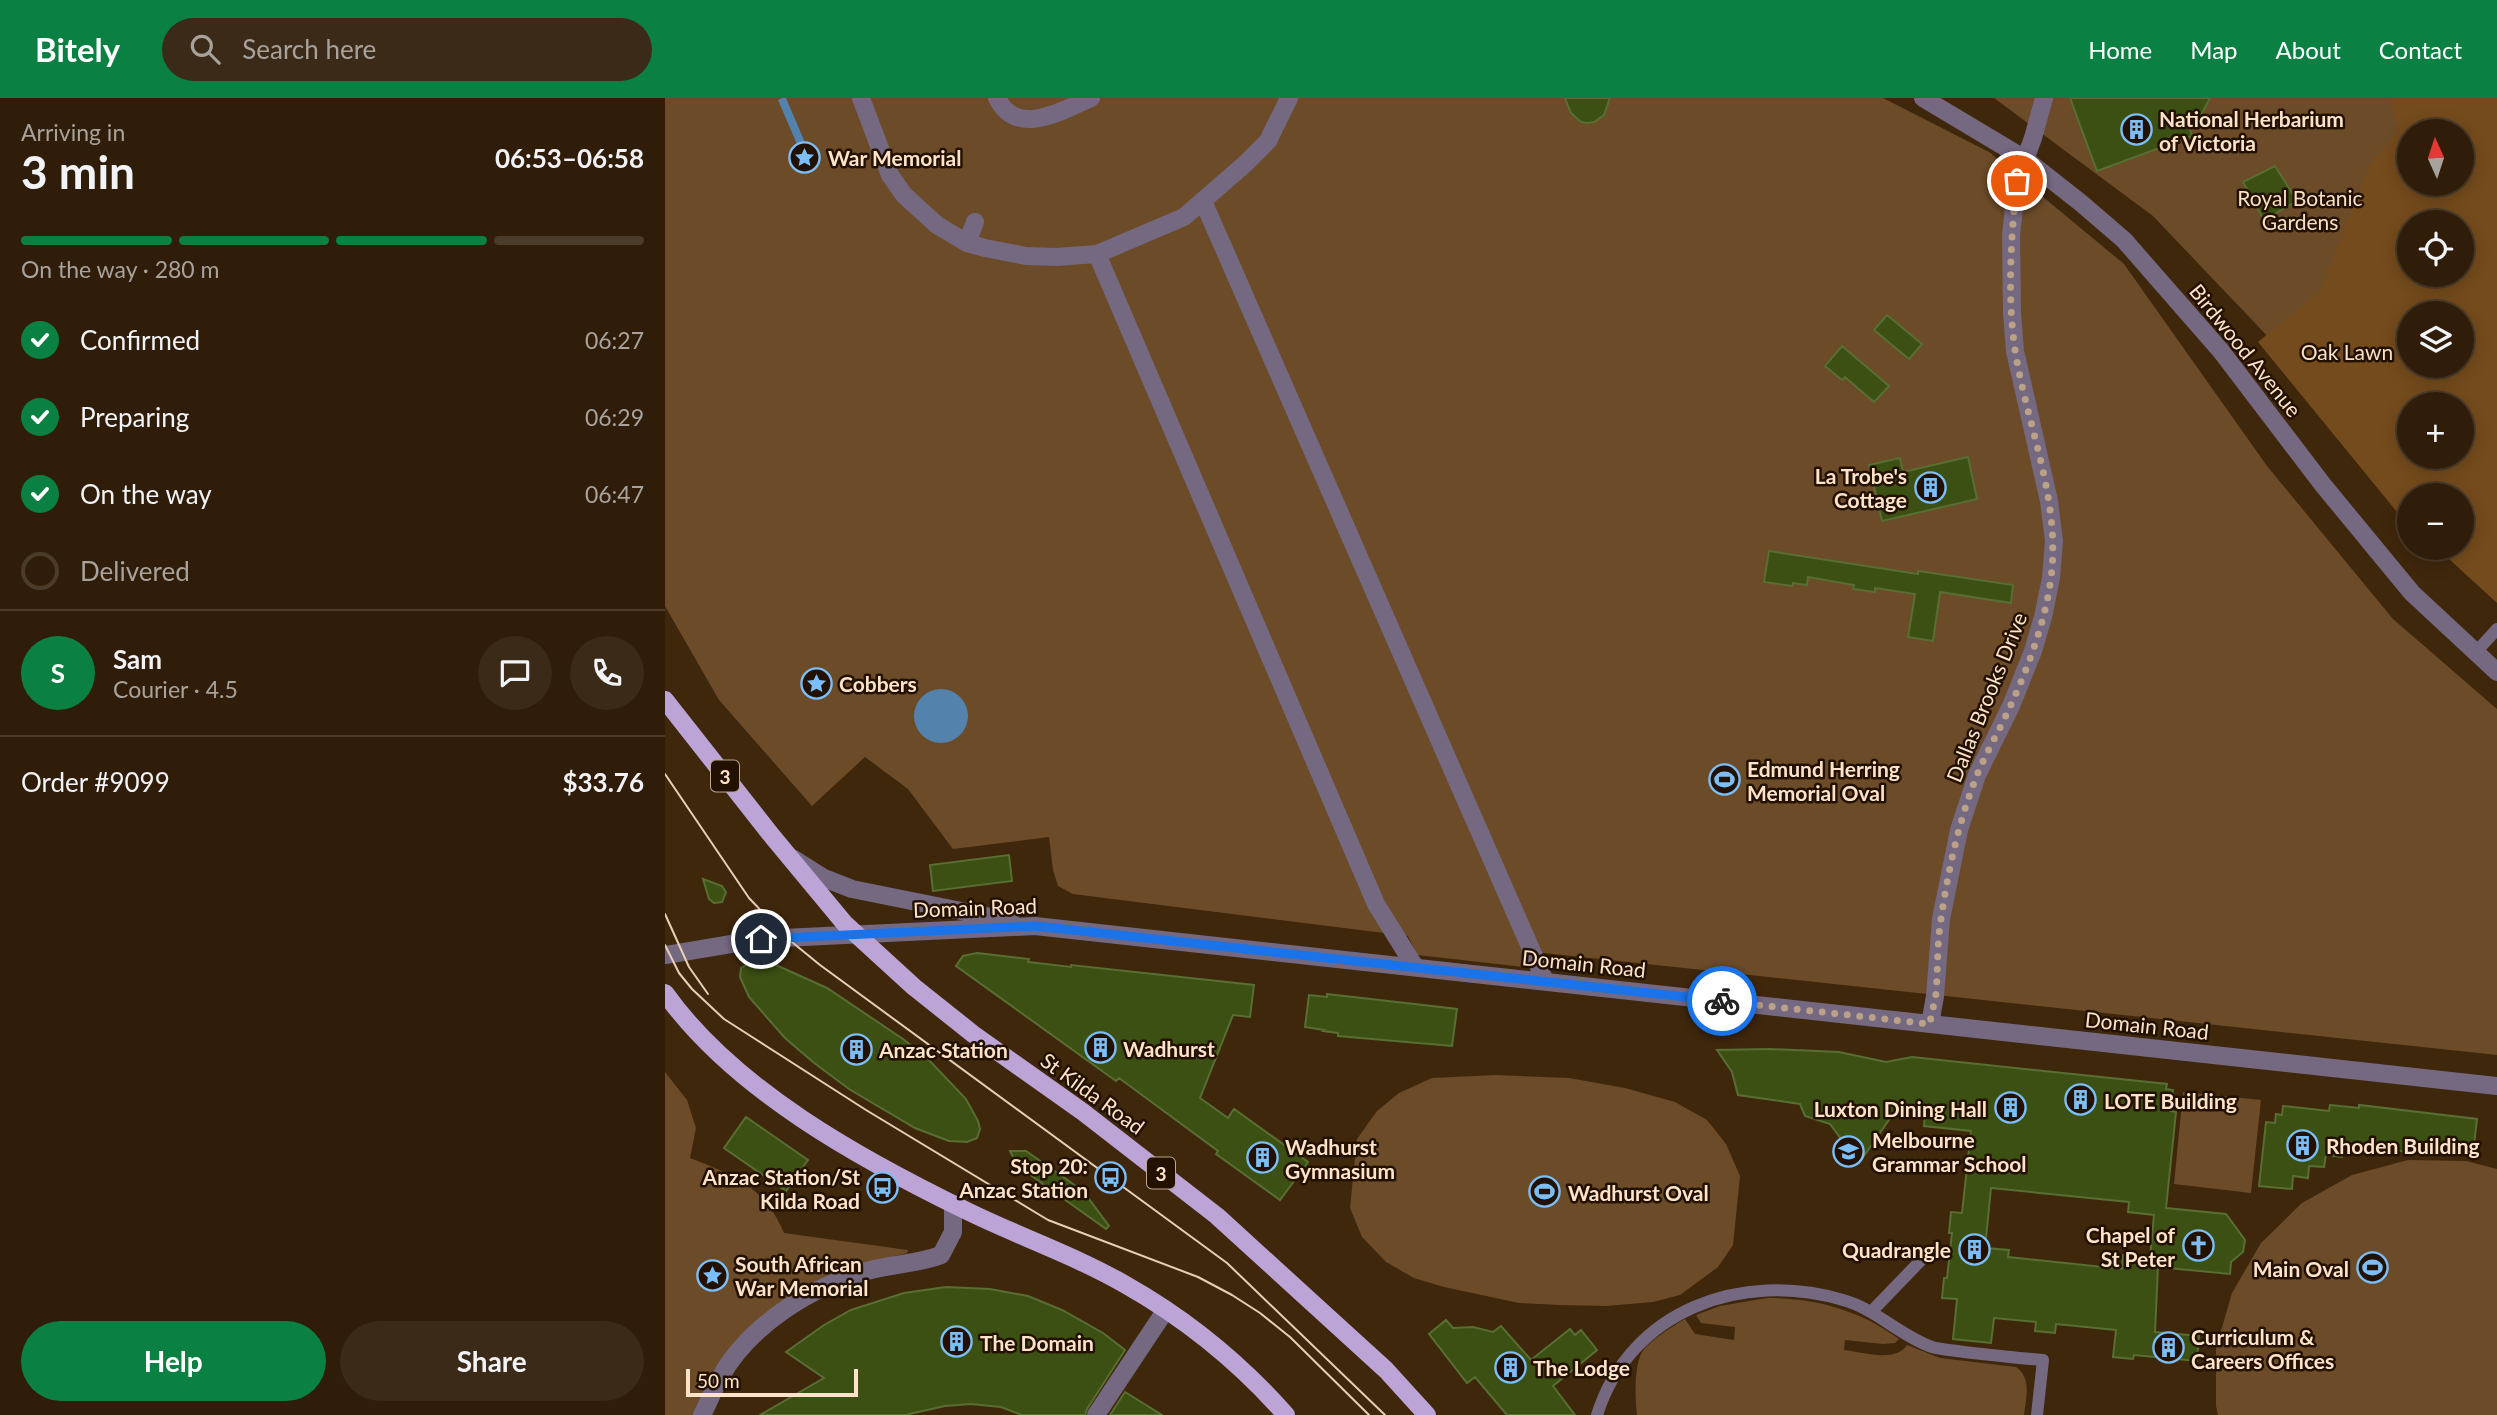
<!DOCTYPE html>
<html lang="en">
<head>
<meta charset="utf-8">
<style>
	:root { --surface:#2f1d09; --page:#3b2a17; --text:#f1f3f6; --muted:#a7a29c; --line:#4a3b2a; --accent:#0b8043 }
	body { margin:0; font-family:Lato,sans-serif; background:var(--page); color:var(--text); height:100vh; display:flex; flex-direction:column; font-size:26px; white-space:nowrap }
	* { box-sizing:border-box; margin:0 }
	p { font-size:23px; color:var(--muted) }
	.icon { flex:none; width:38px; height:38px; fill:none; stroke:currentColor; stroke-width:2; stroke-linecap:round; stroke-linejoin:round }
	.map { position:relative; flex:1; overflow:hidden }
	.sheet { display:flex; flex-direction:column; background:var(--surface); width:665px }
	.sheet>* { flex:none }
	.needle { width:46px; rotate:357deg }
	.controls { position:absolute; left:1732px; top:21px; display:grid; gap:14px }
	.controls a { display:grid; place-items:center; width:77px; height:77px; border-radius:50%; background:var(--surface); box-shadow:0 4px 18px #0003,0 0 0 2px var(--line); font-size:35px }
	.scale { position:absolute; left:21px; bottom:18px; width:172px; box-sizing:border-box; padding-left:7px; border:4px solid #fee3ca; border-top:0; font-size:19px; line-height:24px; white-space:nowrap; color:#fee3ca; -webkit-text-stroke:5px #231100; paint-order:stroke }
	.pin { position:absolute; display:grid; place-items:center; width:60px; height:60px; color:#fff; margin:-30px; border:4px solid #fff; border-radius:50%; box-shadow:0 2px 7px #0007 }
	.courier { position:absolute; display:grid; place-items:center; width:70px; height:70px; margin:-35px; border:5px solid #1a73e8; border-radius:50%; background:#fff; color:#222; box-shadow:0 2px 9px #0007 }
	.headline em { font-style:normal; font-weight:700 }
	.headline div { display:flex; flex-direction:column-reverse }
	.headline { display:flex; align-items:center; justify-content:space-between; height:119px; padding:0 21px }
	h1 { font-size:46px; font-weight:700; line-height:52px }
	.bar { display:grid; grid-template-columns:repeat(4,1fr); gap:10px 7px; align-content:center; height:84px; padding:0 21px }
	.bar i { height:9px; border-radius:5px; background:var(--line) }
	.bar .active { background:var(--accent) }
	.bar p { grid-column:span 4 }
	.line { display:flex; align-items:center; gap:18px; padding:0 21px; border-top:2px solid var(--line) }
	.line div { flex:1 }
	.round { display:grid; place-items:center; flex:none; width:74px; height:74px; border-radius:37px; background:var(--page) }
	ol { padding:0 21px; list-style:none }
	li { display:flex; align-items:center; gap:21px; height:77px }
	li p { margin-inline-start:auto }
	li .icon { padding:7px; border-radius:50%; background:var(--accent); color:#fff; stroke-width:4 }
	li:last-child { color:var(--muted) }
	li i { width:38px; height:38px; border:4px solid var(--line); border-radius:50% }
	.primary-button { display:flex; gap:14px; margin-top:auto; padding:14px 21px }
	.primary-button a { flex:1; height:80px; border-radius:42px; background:var(--accent); color:#fff; font-size:28px; font-weight:700; line-height:80px; text-align:center }
	.primary-button a+a { background:var(--page); color:var(--text) }
	header { display:flex; align-items:center; gap:42px; box-sizing:border-box; height:98px; padding:0 35px; background:var(--accent); color:#fff }
	header strong { font-size:33px }
	nav { display:flex; gap:38px; margin-inline-start:auto; font-size:24px }
	.search { width:490px; height:63px; background:var(--page); display:flex; align-items:center; gap:18px; box-sizing:border-box; padding:0 24px; border-radius:38px; color:var(--muted); font-size:26px }
	main { display:flex; flex:1; min-height:0 }
	.map>svg:first-child { display:block }
	.green { fill:#6c4b28; fill-rule:evenodd }
	.forest { fill:#744b1c; fill-rule:evenodd }
	.water { fill:#5383ad }
	.building { fill:#3b5012; stroke:#586e32; stroke-width:2; fill-rule:evenodd }
	.lines { fill:none; stroke-linecap:round; stroke-linejoin:round }
	.service { stroke:#756982; stroke-width:12 }
	.pedestrian { stroke:#756982; stroke-width:18 }
	.minor { stroke:#756982; stroke-width:18 }
	.tertiary { stroke:#756982; stroke-width:18 }
	.primary { stroke:#bca4d7; stroke-width:18 }
	.tram { stroke:#e8ceb5; stroke-width:2 }
	.done { stroke:#bba188; stroke-width:7; stroke-dasharray:0 12.6 }
	.route { stroke:#1a73e8; stroke-width:9 }
	.labels { text-anchor:middle; dominant-baseline:central; stroke-width:5; stroke-linejoin:round; paint-order:stroke }
	.shield { fill:#231100; stroke:#bca48d; stroke-width:2 }
	.shield-label { font-size:19px; font-weight:bold; fill:#fee3ca }
	.poi-label { font-size:21px; font-weight:bold; fill:#fee3ca; stroke:#231100; text-anchor:start }
	.park-label { font-size:21px; fill:#f9dfc5; stroke:#231100 }
	.street-label { font-size:21px; fill:#fee3ca; stroke:#231100 }
</style>
</head>
<body>
<header>
<strong>Bitely</strong>
<div class="search"><svg class="icon" aria-label="search" viewBox="0 0 24 24"><circle cx="10" cy="10" r="6"/><path d="M15 15l6 6"/></svg>Search here</div>
<nav><a>Home</a><a>Map</a><a>About</a><a>Contact</a></nav>
</header>
<main>
<section class="sheet">
<div class="headline"><div><h1>3 min</h1><p>Arriving in</p></div><em>06:53–06:58</em></div>
<div class="bar"><i class="active"></i><i class="active"></i><i class="active"></i><i></i><p>On the way · 280 m</p></div>
<ol>
<li><svg class="icon" aria-label="check" viewBox="0 0 24 24"><path d="M5 12l5 5 9-10"/></svg>Confirmed<p>06:27</p></li>
<li><svg class="icon" aria-label="check" viewBox="0 0 24 24"><path d="M5 12l5 5 9-10"/></svg>Preparing<p>06:29</p></li>
<li><svg class="icon" aria-label="check" viewBox="0 0 24 24"><path d="M5 12l5 5 9-10"/></svg>On the way<p>06:47</p></li>
<li><i></i>Delivered</li>
</ol>
<div class="line" style="height:126px"><b class="round" style="background:var(--accent);color:#fff">S</b><div><b>Sam</b><p>Courier · 4.5</p></div><a class="round"><svg class="icon" aria-label="chat" viewBox="0 0 24 24"><path d="M4 5h16v11H9l-5 4z"/></svg></a><a class="round"><svg class="icon" aria-label="phone" viewBox="0 0 24 24"><path d="M5 4h4l2 5-3 2q2 4 5 5l2-3 5 2v4C11 20 4 13 5 4z"/></svg></a></div>
<div class="line" style="height:91px"><div>Order #9099</div><b>$33.76</b></div>
<div class="primary-button"><a>Help</a><a>Share</a></div>
</section>
<div class="map">
<svg width="1832" height="1317" viewBox="0 0 1832 1317">
	<rect width="100%" height="100%" fill="#3f270c"/>
	<!-- green -->
	<path class="green" d="M0 0H1218L1324 54 1459 166 1602 368 1728 521 1832 611V957L860 853 867 870 752 857 743 838 408 796 393 788 388 772 384 739 288 751 243 691 200 659 147 708 54 602 0 508Z
		M1329 0H1832L1797 397 1665 304 1488 118ZM1745 33H1797V86H1745ZM1745 124H1797V177H1745ZM1745 215H1797V268H1745ZM1745 306H1797V359H1745Z
		M0 974 22 1002 31 1030 25 1060C70 1078 99 1088 119 1135L243 1152 242 1155 195 1167 98 1221 30 1317H0Z
		M831 977 904 980 960 990 1010 1004 1042 1022 1061 1046 1075 1078 1068 1147 1053 1169 1015 1197 988 1204 941 1208 895 1207 854 1205 779 1189 749 1180 721 1164 697 1139 685 1110 692 1041 712 1013 734 995 767 980Z
		M1518 994 1596 1002 1586 1095 1509 1086Z
		M1743 1062 1801 1063 1832 1071V1317H1553L1551 1308V1250L1567 1195 1596 1145 1637 1105 1687 1077Z
		M1102 1200C1150 1200 1195 1212 1234 1241L1230 1245 1218 1246 1180 1242 1179 1252C1198 1254 1230 1265 1242 1247L1275 1260 1351 1269C1367 1280 1361 1300 1359 1317H972C970 1300 969 1272 976 1256 982 1244 1008 1228 1020 1221L1030 1236 1069 1242 1070 1229 1036 1225 1031 1217 1055 1208Z"/>
	<!-- forest -->
	<path class="forest" d="M1724 0H1832V505L1772 450H1797V397H1745V425L1732 414 1593 244 1655 193 1705 65 1734 33ZM1745 33H1797V86H1745ZM1745 124H1797V177H1745ZM1745 215H1797V268H1745ZM1745 306H1797V359H1745Z"/>
	<!-- water -->
	<path class="water" d="M117 0H121L144 54 137 58 113 2Z
		M249 618a27 27 0 1 1 54 0a27 27 0 1 1-54 0Z"/>
	<!-- building -->
	<path class="building" d="M900 0H945L939 17 929 24 922 25 916 24 906 15Z
		M1405 0H1545L1534 21 1523 26 1527 38 1432 73Z
		M1610 68 1632 103 1599 122 1578 84Z
		M1222 217 1257 246 1244 261 1209 232Z
		M1177 248 1224 288 1209 304 1180 279 1177 282 1160 268Z
		M1303 359 1312 401 1217 423 1204 367 1235 360 1238 374Z
		M1104 453 1253 476V473L1348 487 1346 505 1275 494 1268 543 1243 539 1250 496 1210 490V494L1188 491 1189 487 1143 479 1142 487 1128 485 1127 488 1099 484Z
		M344 757 347 783 268 793 265 767Z
		M38 781 57 788 61 794 57 804 49 805 44 801Z
		M312 855 364 861 363 864 406 869V867L589 887 585 919 568 917 535 1000 563 1020 569 1011 643 1064 615 1102 551 1056 553 1053 454 980 451 983 291 868 298 858Z
		M84 865 111 867 162 890 238 941 262 960 301 1001 313 1023 315 1031 312 1040 302 1044 284 1043 250 1030 184 991 148 964 120 940 84 899 75 879 76 870Z
		M662 896 792 911 787 948 673 938V935L658 933 659 932 640 929 644 897 662 899Z
		M1105 951 1174 954 1221 964 1247 959 1502 986 1501 991 1508 992 1505 1013 1511 1014 1501 1110 1561 1116 1580 1142 1578 1154 1566 1164 1565 1176 1493 1169 1490 1234 1534 1238 1532 1263 1469 1257 1468 1261 1448 1259 1451 1232 1391 1226 1390 1235 1370 1233 1371 1224 1329 1220 1326 1245 1288 1241 1292 1201 1277 1200 1279 1180H1282L1287 1135H1284L1286 1114 1297 1115 1306 1033 1259 1028 1260 1017 1226 1019 1194 1065 1165 1026 1140 1018 1135 1006 1073 997 1067 974 1052 952ZM1326 1090 1464 1104 1463 1114 1489 1117 1485 1160 1458 1157 1457 1171 1343 1159 1344 1152 1320 1150Z
		M1665 1007 1694 1010V1007L1812 1021 1809 1047 1767 1043V1046L1754 1045 1753 1055 1678 1047 1677 1059 1661 1057 1659 1069 1644 1068 1643 1080 1628 1078 1627 1091 1594 1088 1601 1024 1610 1025 1611 1016 1617 1017 1618 1008 1664 1013Z
		M81 1019 143 1062 121 1093 59 1050Z
		M345 1053H361L418 1093 444 1128 441 1131 353 1068Z
		M281 1189 325 1191 363 1198 397 1212 438 1235 460 1252 422 1311 420 1317H357L336 1309 306 1306 280 1308 240 1317H95L159 1280 121 1254 159 1227 186 1212 239 1195Z
		M781 1222 788 1230 808 1229 828 1234 836 1228 866 1262 905 1231 910 1237 916 1232 932 1252 888 1288 910 1317H842L810 1279 802 1285 764 1236Z
		M460 1294 497 1317H445Z"/>
	<g class="lines">
		<!-- service -->
		<path class="service" d="M1811 554 1832 531
			M1207 1213 1262 1156
			M932 1317C965 1212 1077 1172 1178 1202 1211 1211 1235 1238 1267 1249 1277 1252 1289 1252 1299 1254 1325 1257 1352 1260 1378 1262L1372 1317"/>
		<!-- pedestrian -->
		<path class="pedestrian" d="M196 0 225 77 239 97 272 127 302 145 320 150 361 158 391 159 432 156 519 119 580 66 603 43 624 0
			M332 0C352 40 396 13 426 0
			M538 103 880 883
			M302 145 310 124
			M432 156 711 806 750 869"/>
		<!-- minor -->
		<path class="minor" d="M1265 926 1270 898 1276 821 1294 732 1312 677 1346 608 1368 553 1378 519 1386 480 1389 443 1384 403 1350 253 1347 215 1346 137 1352 83 1368 40 1379 0
			M37 1317C44 1304 49 1290 56 1278 86 1226 146 1189 202 1173 226 1166 253 1166 276 1157L288 1134V1106
			M431 1317 500 1213"/>
		<!-- tertiary -->
		<path class="tertiary" d="M1258 0 1360 61 1416 105 1459 142 1556 253 1658 387 1747 495 1832 574
			M129 761 159 780 187 791 346 823
			M0 857 96 841 370 828 1832 988"/>
		<!-- primary -->
		<path class="primary" d="M0 602 107 738 180 826 249 889 308 936 418 1014 552 1118 721 1272 762 1317
			M0 895C69 992 197 1062 302 1113 355 1139 411 1158 461 1187 521 1221 576 1266 621 1317"/>
		<!-- tram -->
		<path class="tram" d="M0 676 84 800 122 840 155 867 562 1165 720 1317
			M0 816 24 869 43 896
			M0 847 14 875 27 891 59 921 201 1012 383 1122 533 1179 567 1197 595 1215 625 1239 704 1317"/>
	</g>
	<g class="lines">
		<!-- done -->
		<path class="done" d="M1057 903 1265 926C1266 915 1270 905 1271 895 1273 870 1272 845 1276 821 1283 773 1294 722 1312 677 1321 655 1334 633 1344 611 1363 570 1380 525 1386 480 1396 402 1362 328 1350 252 1342 196 1346 139 1352 83"/>
		<!-- route -->
		<path class="route" d="M96 841 370 828 1057 903"/>
	</g>
	<!-- icons -->
	<defs>
		<symbol id="building-ring" viewBox="-11 -11 22 22"><circle r="9.5" fill="#231100" stroke="#7bbef9" stroke-width="1.5"/><path d="M-4-6H4V6H1V3H-1V6H-4ZM-2.5-4.3h1.7v1.8h-1.7ZM.8-4.3h1.7v1.8H.8ZM-2.5-1h1.7V.8h-1.7ZM.8-1h1.7V.8H.8Z" fill="#7bbef9"/></symbol>
		<symbol id="sight-ring" viewBox="-11 -11 22 22"><circle r="9.5" fill="#231100" stroke="#7bbef9" stroke-width="1.5"/><path d="M0-6L1.8-2.2L6-1.7L2.9 1.2L3.7 5.4L0 3.3L-3.7 5.4L-2.9 1.2L-6-1.7L-1.8-2.2Z" fill="#7bbef9"/></symbol>
		<symbol id="stadium-ring" viewBox="-11 -11 22 22"><circle r="9.5" fill="#231100" stroke="#7bbef9" stroke-width="1.5"/><path d="M0-5a6.5 5 0 1 0 0 10a6.5 5 0 1 0 0-10ZM-3.5-1.8h7v3.6h-7Z" fill="#7bbef9"/></symbol>
		<symbol id="school-ring" viewBox="-11 -11 22 22"><circle r="9.5" fill="#231100" stroke="#7bbef9" stroke-width="1.5"/><path d="M0-5L7-2L0 1L-7-2ZM-4 1L0 2.5L4 1V4Q0 6-4 4Z" fill="#7bbef9"/></symbol>
		<symbol id="bus-ring" viewBox="-11 -11 22 22"><circle r="9.5" fill="#231100" stroke="#7bbef9" stroke-width="1.5"/><path d="M-5-6H5V4H4V6H2V4H-2V6H-4V4H-5ZM-3.5-4V0h7V-4ZM-3.5 1.2v1.5H-2V1.2ZM2 1.2v1.5H3.5V1.2Z" fill="#7bbef9"/></symbol>
		<symbol id="church-ring" viewBox="-11 -11 22 22"><circle r="9.5" fill="#231100" stroke="#7bbef9" stroke-width="1.5"/><path d="M-1.2-6h2.4v3.5h3.3v2.4h-3.3V6h-2.4V-.1h-3.3v-2.4h3.3Z" fill="#7bbef9"/></symbol>
	</defs>
	<g fill-rule="evenodd">
		<use href="#building-ring" x="1454" y="14" width="35" height="35"/>
		<use href="#sight-ring" x="122" y="42" width="35" height="35"/>
		<use href="#building-ring" x="1248" y="372" width="35" height="35"/>
		<use href="#sight-ring" x="134" y="568" width="35" height="35"/>
		<use href="#stadium-ring" x="1042" y="664" width="35" height="35"/>
		<use href="#building-ring" x="418" y="932" width="35" height="35"/>
		<use href="#building-ring" x="174" y="934" width="35" height="35"/>
		<use href="#building-ring" x="1398" y="984" width="35" height="35"/>
		<use href="#building-ring" x="1328" y="992" width="35" height="35"/>
		<use href="#building-ring" x="1620" y="1030" width="35" height="35"/>
		<use href="#school-ring" x="1166" y="1036" width="35" height="35"/>
		<use href="#building-ring" x="580" y="1042" width="35" height="35"/>
		<use href="#bus-ring" x="428" y="1062" width="35" height="35"/>
		<use href="#bus-ring" x="200" y="1072" width="35" height="35"/>
		<use href="#stadium-ring" x="862" y="1076" width="35" height="35"/>
		<use href="#church-ring" x="1516" y="1130" width="35" height="35"/>
		<use href="#building-ring" x="1292" y="1134" width="35" height="35"/>
		<use href="#stadium-ring" x="1690" y="1152" width="35" height="35"/>
		<use href="#sight-ring" x="30" y="1160" width="35" height="35"/>
		<use href="#building-ring" x="274" y="1226" width="35" height="35"/>
		<use href="#building-ring" x="1486" y="1232" width="35" height="35"/>
		<use href="#building-ring" x="828" y="1252" width="35" height="35"/>
	</g>
	<g class="labels">
		<!-- shield labels -->
		<g class="shield">
			<rect x="46" y="662.5" width="28" height="31" rx="5"/>
			<rect x="482" y="1059.5" width="28" height="31" rx="5"/>
		</g>
		<g class="shield-label">
			<text x="60" y="678">3</text>
			<text x="496" y="1075">3</text>
		</g>
		<!-- poi labels -->
		<g class="poi-label">
			<text x="1494" y="20">National Herbarium<tspan x="1494" dy="24">of Victoria</tspan></text>
			<text x="163" y="59">War Memorial</text>
			<text x="1242" y="377" text-anchor="end">La Trobe's<tspan x="1242" dy="24">Cottage</tspan></text>
			<text x="174" y="585">Cobbers</text>
			<text x="1082" y="670">Edmund Herring<tspan x="1082" dy="24">Memorial Oval</tspan></text>
			<text x="458" y="950">Wadhurst</text>
			<text x="214" y="951">Anzac Station</text>
			<text x="1439" y="1002">LOTE Building</text>
			<text x="1322" y="1010" text-anchor="end">Luxton Dining Hall</text>
			<text x="1207" y="1041">Melbourne<tspan x="1207" dy="24">Grammar School</tspan></text>
			<text x="1661" y="1047">Rhoden Building</text>
			<text x="620" y="1048">Wadhurst<tspan x="620" dy="24">Gymnasium</tspan></text>
			<text x="423" y="1067" text-anchor="end">Stop 20:<tspan x="423" dy="24">Anzac Station</tspan></text>
			<text x="195" y="1078" text-anchor="end">Anzac Station/St<tspan x="195" dy="24">Kilda Road</tspan></text>
			<text x="903" y="1094">Wadhurst Oval</text>
			<text x="1510" y="1136" text-anchor="end">Chapel of<tspan x="1510" dy="24">St Peter</tspan></text>
			<text x="1286" y="1151" text-anchor="end">Quadrangle</text>
			<text x="70" y="1165">South African<tspan x="70" dy="24">War Memorial</tspan></text>
			<text x="1684" y="1170" text-anchor="end">Main Oval</text>
			<text x="1526" y="1238">Curriculum &amp;<tspan x="1526" dy="24">Careers Offices</tspan></text>
			<text x="315" y="1244">The Domain</text>
			<text x="868" y="1269">The Lodge</text>
		</g>
		<!-- park labels -->
		<g class="park-label">
			<text x="1635" y="99">Royal Botanic<tspan x="1635" dy="24">Gardens</tspan></text>
			<text x="1682" y="253">Oak Lawn</text>
		</g>
		<!-- street labels -->
		<g class="street-label">
			<text transform="translate(1581 252) rotate(51)">Birdwood Avenue</text>
			<text transform="translate(1321 599) rotate(-68)">Dallas Brooks Drive</text>
			<text transform="translate(310 809) rotate(-2)">Domain Road</text>
			<text transform="translate(919 865) rotate(6)">Domain Road</text>
			<text transform="translate(1482 927) rotate(6)">Domain Road</text>
			<text transform="translate(428 995) rotate(36)">St Kilda Road</text>
		</g>
	</g>
</svg>
<div class="controls">
<a><svg class="needle" viewBox="-14 -14 28 28"><path d="M0-13l5 13h-10z" fill="#e53935"/><path d="M0 13l5-13h-10z" fill="#a7a29c"/></svg></a>
<a><svg class="icon" aria-label="locate" viewBox="0 0 24 24"><circle cx="12" cy="12" r="6"/><path d="M12 2v4M12 18v4M2 12h4M18 12h4"/></svg></a>
<a><svg class="icon" aria-label="layers" viewBox="0 0 24 24"><path d="M12 4l9 5-9 5-9-5zM3 14l9 5 9-5"/></svg></a>
<a>+</a>
<a>−</a>
</div>
<div class="scale">50 m</div>
<div class="pin" style="left:1352px;top:83px;background:#ea580c"><svg class="icon" aria-label="bag" viewBox="0 0 24 24"><path d="M5 8h14l-1 12H6zM9 8a3 3 0 0 1 6 0"/></svg></div>
<div class="pin" style="left:96px;top:841px;background:#1f2937"><svg class="icon" aria-label="home" viewBox="0 0 24 24"><path d="M3 11l9-7 9 7M6 9v11h12V9"/></svg></div>
<div class="courier" style="left:1057px;top:903px"><svg class="icon" aria-label="bike" viewBox="0 0 24 24"><circle cx="6" cy="16" r="4"/><circle cx="18" cy="16" r="4"/><path d="M6 16l4-8h5l3 8M10 8l3 8H6M13 5h3"/></svg></div>
</div>
</main>
</body>
</html>
